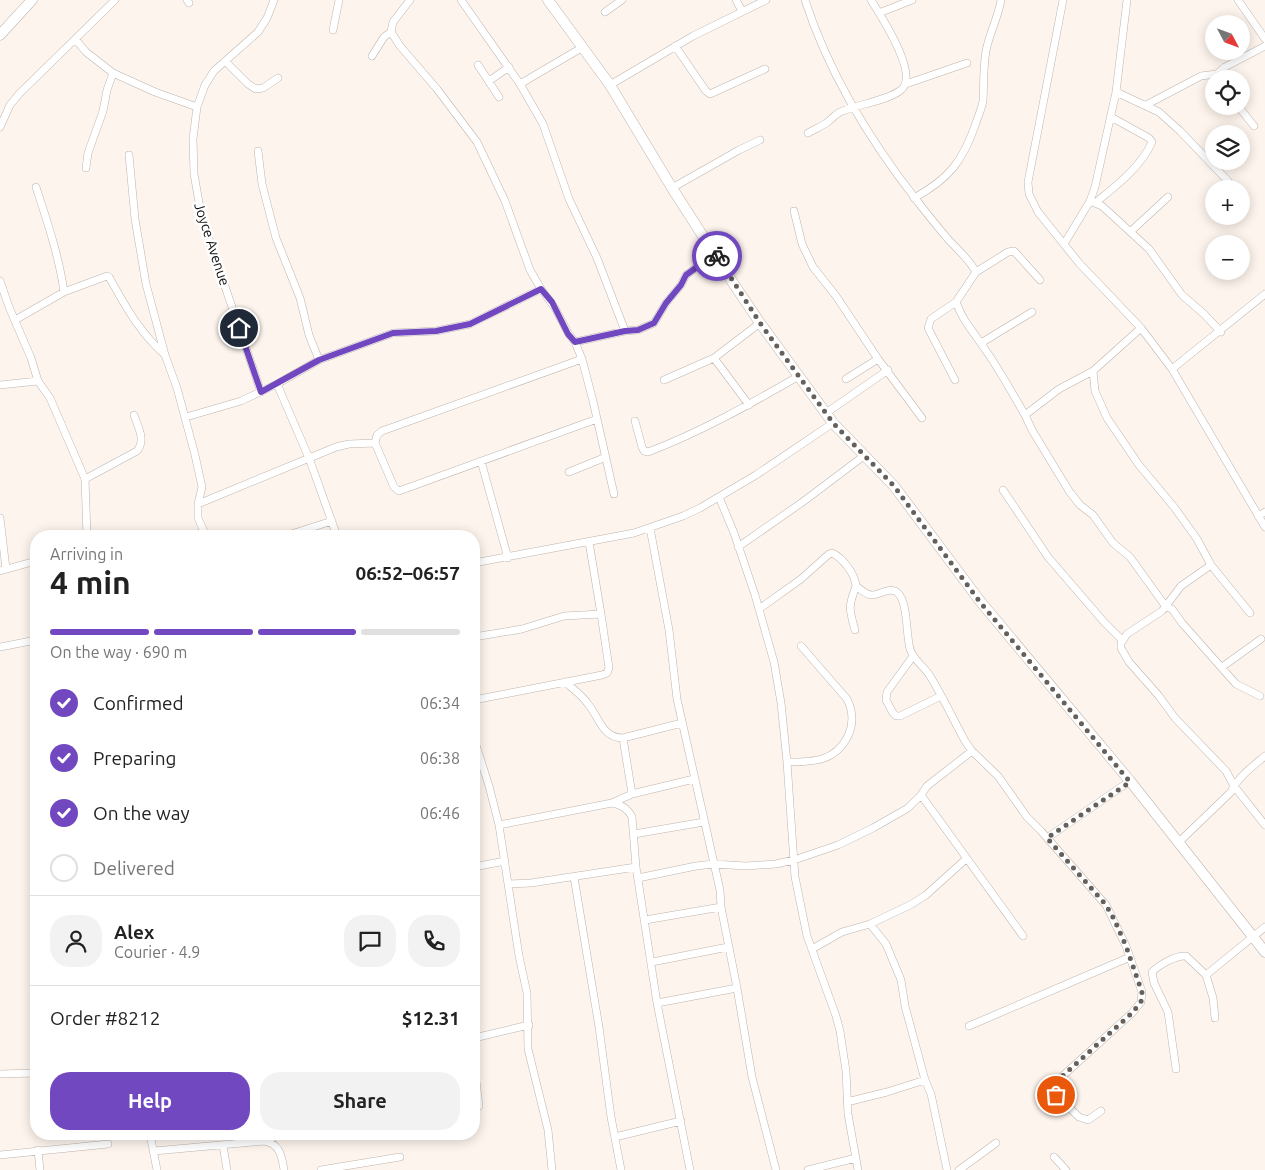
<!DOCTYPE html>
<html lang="en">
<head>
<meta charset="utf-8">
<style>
	:root { --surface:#fff; --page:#f2f2f2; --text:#222; --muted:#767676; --line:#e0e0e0; --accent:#7148c0 }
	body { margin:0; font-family:Ubuntu,sans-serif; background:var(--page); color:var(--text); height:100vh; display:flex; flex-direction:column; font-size:19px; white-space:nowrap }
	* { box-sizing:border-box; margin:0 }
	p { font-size:16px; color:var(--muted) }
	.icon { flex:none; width:28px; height:28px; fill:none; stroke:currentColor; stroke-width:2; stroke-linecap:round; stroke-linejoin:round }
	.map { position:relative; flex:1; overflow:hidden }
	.details { position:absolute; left:30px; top:530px; width:450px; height:610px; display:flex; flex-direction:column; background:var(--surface); border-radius:20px; box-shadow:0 2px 12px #0003 }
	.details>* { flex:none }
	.needle { width:32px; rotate:131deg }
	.fabs { position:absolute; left:1205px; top:15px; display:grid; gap:10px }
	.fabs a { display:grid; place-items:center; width:45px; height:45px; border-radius:50%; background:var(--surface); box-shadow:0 2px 12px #0003; font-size:25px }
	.pin { position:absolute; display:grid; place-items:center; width:42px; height:42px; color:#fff; margin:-21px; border:2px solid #fff; border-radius:50%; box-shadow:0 1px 5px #0007 }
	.courier { position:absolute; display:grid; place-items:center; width:50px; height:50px; margin:-25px; border:4px solid #7148c0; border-radius:50%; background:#fff; color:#222; box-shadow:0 1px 6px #0007 }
	.headline em { font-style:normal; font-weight:700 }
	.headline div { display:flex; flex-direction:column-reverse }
	.headline { display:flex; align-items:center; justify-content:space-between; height:85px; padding:0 20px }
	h1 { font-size:32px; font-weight:700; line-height:38px }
	.bar { display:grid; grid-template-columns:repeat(4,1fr); gap:8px 5px; align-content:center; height:60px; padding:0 20px }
	.bar i { height:6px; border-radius:4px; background:var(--line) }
	.bar .active { background:var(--accent) }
	.bar p { grid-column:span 4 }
	.line { display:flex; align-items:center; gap:12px; padding:0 20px; border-top:1px solid var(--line) }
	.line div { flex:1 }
	.round { display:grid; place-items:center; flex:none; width:52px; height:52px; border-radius:20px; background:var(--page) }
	ol { padding:0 20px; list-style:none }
	li { display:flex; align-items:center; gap:15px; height:55px }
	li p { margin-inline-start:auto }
	li .icon { padding:5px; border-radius:50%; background:var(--accent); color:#fff; stroke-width:4 }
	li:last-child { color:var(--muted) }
	li i { width:28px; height:28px; border:2px solid var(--line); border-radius:50% }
	.button { display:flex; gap:10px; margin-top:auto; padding:10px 20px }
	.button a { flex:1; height:58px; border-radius:20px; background:var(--accent); color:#fff; font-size:20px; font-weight:700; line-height:58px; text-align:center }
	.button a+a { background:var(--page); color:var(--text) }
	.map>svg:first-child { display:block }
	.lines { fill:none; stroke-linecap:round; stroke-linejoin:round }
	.street-casing { stroke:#bdb4ae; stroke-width:8 }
	.secondary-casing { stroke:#bdb4ae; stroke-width:11 }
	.street { stroke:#fff; stroke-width:7 }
	.secondary { stroke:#fff; stroke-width:10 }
	.done { stroke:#65605c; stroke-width:5; stroke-dasharray:0 9 }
	.route { stroke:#7148c0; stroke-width:6 }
	.labels { text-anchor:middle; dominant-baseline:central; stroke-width:5; stroke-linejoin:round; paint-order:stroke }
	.street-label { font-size:14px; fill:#13100e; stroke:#fff }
</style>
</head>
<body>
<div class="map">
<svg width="1265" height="1170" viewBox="0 0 1265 1170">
	<rect width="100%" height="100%" fill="#fdf4ed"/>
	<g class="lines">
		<defs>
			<path id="street" d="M187 0 189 3
				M410 0 393 22 391 32 400 46 437 89 477 142 505 201 530 270 541 289 555 308 568 333 575 342 582 359 593 401 614 494
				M461 0 520 84 543 124 569 199 597 258 625 331
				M736 0 742 11
				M805 0C829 74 870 141 918 202 927 214 937 226 947 238 957 249 969 259 976 272L956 302C964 323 971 328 982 345 998 367 1011 391 1025 415L1059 389 1093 371 1141 328
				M1063 0 1028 182 1029 194 1038 212 1079 263 1141 328 1172 369 1265 527
				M1238 0 1265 39
				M605 12 622 0
				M879 13 912 0
				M333 30 339 0
				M76 40 86 52 113 73 155 92 197 107
				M675 46 706 91 710 94 765 69
				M372 56 384 37 391 32
				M225 61 248 84 256 89 263 88 278 78
				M478 65 499 97
				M1220 79 1217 74 1225 67 1265 46
				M489 81 509 67
				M520 84 583 47
				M906 84 967 63
				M610 85 693 36 766 0
				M1116 92 1159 112 1180 131 1228 181
				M1146 105 1201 76 1217 74
				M1238 106 1254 126
				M0 127 10 105 19 94 115 0
				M808 133C815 129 822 126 828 122 832 118 835 115 840 112 858 104 887 101 901 90 920 75 881 16 871 0
				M258 151 262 184 276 238 300 298 309 335 319 360
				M129 155 135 219 146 284 165 355 177 388 195 455 202 487 198 504V518L206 536
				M86 168 88 153 103 111 107 90 113 73
				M36 187C47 221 59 256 64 292
				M672 188 739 150 760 140
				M914 198C949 179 963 161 976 123 978 116 982 108 983 101 984 84 983 68 986 51 989 34 998 18 1001 0
				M1090 201 1102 206 1149 249 1182 295 1204 314 1221 332
				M1095 203C1116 186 1141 167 1152 142L1149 138 1111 117
				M794 211 802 244 813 267 836 296 878 359 922 418
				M1130 232 1168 197
				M1064 244 1090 201 1095 187 1116 92 1127 0
				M976 272 1008 252 1014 251 1040 280
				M0 281 9 307 31 358 38 381 50 398 85 479 87 536
				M15 320 64 292 107 276 109 277C126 307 139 332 165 355
				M575 342 625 331 638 330 654 323 666 303 681 285 686 275 715 254
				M981 343 1032 312
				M714 358 749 405
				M582 359 382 431 377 435 375 443 394 487 399 491 597 419
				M1172 369 1265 294
				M1093 371 1095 391 1107 418 1139 465 1174 507 1197 539 1211 565 1250 613
				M846 379 878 359
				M664 380 714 358 760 323
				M955 380 928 328 931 319 956 302
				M277 384 309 458 337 536
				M0 385 38 381
				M261 392 202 219 194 174 193 139 197 107 205 85 214 71 258 32 267 18 274 0
				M826 413 888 370
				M1025 415 1032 430 1069 491 1080 505 1093 515 1113 543 1130 557 1166 607 1172 609 1182 623 1236 684 1260 696
				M186 417 241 401 277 384 319 360 393 333 436 331 470 324 541 289
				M635 421 642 447 644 451 648 452C701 432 750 404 799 376
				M481 461 508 558
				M569 472 606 457
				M85 479 137 451C146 440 138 427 134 415
				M1003 490 1048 557 1104 622 1122 640
				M719 497 734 533 755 595 774 662 781 703 787 762 795 877 807 936 836 1016 840 1031 846 1071 848 1114 858 1170
				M198 504 336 447 349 444 375 443
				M1258 516 1265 512
				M0 518 6 569
				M650 528 669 630 677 699 720 890 721 907 737 988 752 1077 776 1170
				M189 536 204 532
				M285 536 332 521
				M738 547 804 501 865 455
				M474 563 634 533 683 516 700 508 756 475 833 423
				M1211 565 1181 586 1162 611 1127 634 1121 643V648L1129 662 1159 696 1175 718 1226 771 1234 786 1265 825
				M0 571 36 561
				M759 609 801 579 829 554 832 553C843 558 855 574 856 586 860 589 866 595 872 595 880 595 890 586 898 593 908 603 906 635 910 649 914 661 924 666 930 676 943 697 953 719 965 741L972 751 998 776 1027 817 1041 831 1106 905 1126 946 1142 992 1141 1002 1132 1013 1056 1082V1095L1079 1117 1088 1120 1101 1111
				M855 630C849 609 848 607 856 586
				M474 637 522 629 564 616 601 614 589 542
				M0 647 36 640
				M913 656 887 692 886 700 893 713 896 716H900L941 696
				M1222 667 1261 639
				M565 682C573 689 582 695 588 704 599 717 602 738 623 738L682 723
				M474 700 602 675 607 673 609 668 601 614
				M623 738 632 794
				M474 739 489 786 499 825 519 956 527 993 528 1049 548 1130 552 1170
				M787 762C813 762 835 762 848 736 854 723 853 711 847 699L801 646
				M921 795 1023 936
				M612 803 632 794 694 779
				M499 825 612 803C622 805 627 808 632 817L636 867 657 1003 690 1170
				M634 834 704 822
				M1047 838 1130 781
				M1179 842 1231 792C1238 777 1253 766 1265 756
				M474 867 505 861
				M574 877 599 1027 611 1117 621 1170
				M638 878 696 866 713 864 746 866 776 864 794 860 838 845 873 828 908 808 921 795 927 786 972 751
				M509 884 531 883 636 867
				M645 920 721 907
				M870 924 886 944 901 980 905 1006 925 1080 931 1094 947 1170
				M812 949 842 932 870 924 912 904 926 895 966 859
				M652 962 728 947
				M657 1003 737 988
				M1215 1018 1213 998 1206 975 1265 927
				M969 1026 1130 957
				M474 1038 529 1025
				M474 1064 479 1106
				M1176 1069 1168 1012 1154 983 1152 972C1159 965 1176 955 1186 956L1206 975
				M0 1074 36 1073
				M847 1102 887 1092 925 1080
				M150 1134 157 1170
				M615 1137 681 1121
				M269 1141 277 1134
				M223 1145 227 1170
				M38 1150 40 1170
				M154 1151 264 1141C279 1143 282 1156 284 1170
				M0 1155 108 1144
				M1054 1157 1066 1170
				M321 1170 400 1157
				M808 1170 856 1158
				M959 1170 996 1143"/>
			<path id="secondary" d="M548 0 610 85 672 188 735 286 760 323 833 423 894 486 980 601 1130 781 1265 952
				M0 35 32 0"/>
		</defs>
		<!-- street casing -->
		<use href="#street" class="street-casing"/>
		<!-- secondary casing -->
		<use href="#secondary" class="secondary-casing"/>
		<!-- street -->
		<use href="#street" class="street"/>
		<!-- secondary -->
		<use href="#secondary" class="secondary"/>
	</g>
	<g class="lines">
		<!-- done -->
		<path class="done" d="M717 256 760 323 833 423 894 486 980 602 1130 782 1047 838 1106 905 1114 919 1126 946 1142 992 1141 1002 1132 1013 1056 1082V1095"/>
		<!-- route -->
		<path class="route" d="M239 328 261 392 319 360 393 333 436 331 470 324 541 289 552 302 568 334 575 342 625 331 638 330 654 323 666 303 681 285 686 275 715 254 717 256"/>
	</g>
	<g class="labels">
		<!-- street labels -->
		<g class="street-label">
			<text transform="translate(212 244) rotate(72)">Joyce Avenue</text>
		</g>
	</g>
</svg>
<div class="fabs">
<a><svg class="needle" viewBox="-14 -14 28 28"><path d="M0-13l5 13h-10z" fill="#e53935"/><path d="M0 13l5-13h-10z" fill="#767676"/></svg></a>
<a><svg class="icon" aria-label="locate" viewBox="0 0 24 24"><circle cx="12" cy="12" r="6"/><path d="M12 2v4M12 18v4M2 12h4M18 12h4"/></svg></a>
<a><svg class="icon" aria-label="layers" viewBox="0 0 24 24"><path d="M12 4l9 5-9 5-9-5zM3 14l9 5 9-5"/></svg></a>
<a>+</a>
<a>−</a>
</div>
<div class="pin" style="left:1056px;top:1095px;background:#ea580c"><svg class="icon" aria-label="bag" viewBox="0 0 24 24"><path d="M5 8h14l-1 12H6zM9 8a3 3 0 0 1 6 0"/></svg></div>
<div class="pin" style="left:239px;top:328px;background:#1f2937"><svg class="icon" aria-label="home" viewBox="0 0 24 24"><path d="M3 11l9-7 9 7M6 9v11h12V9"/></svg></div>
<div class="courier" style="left:717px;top:256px"><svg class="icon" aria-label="bike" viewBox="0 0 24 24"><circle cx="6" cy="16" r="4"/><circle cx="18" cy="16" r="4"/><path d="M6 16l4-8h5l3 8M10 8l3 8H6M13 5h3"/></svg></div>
<section class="details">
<div class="headline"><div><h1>4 min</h1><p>Arriving in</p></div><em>06:52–06:57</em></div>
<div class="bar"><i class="active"></i><i class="active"></i><i class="active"></i><i></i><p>On the way · 690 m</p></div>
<ol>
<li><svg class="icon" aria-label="check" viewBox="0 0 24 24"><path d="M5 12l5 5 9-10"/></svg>Confirmed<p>06:34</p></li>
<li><svg class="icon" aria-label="check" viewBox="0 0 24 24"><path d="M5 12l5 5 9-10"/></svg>Preparing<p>06:38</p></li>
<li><svg class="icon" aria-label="check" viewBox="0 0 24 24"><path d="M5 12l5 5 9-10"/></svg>On the way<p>06:46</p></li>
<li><i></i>Delivered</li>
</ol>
<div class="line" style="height:90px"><a class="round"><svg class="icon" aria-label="person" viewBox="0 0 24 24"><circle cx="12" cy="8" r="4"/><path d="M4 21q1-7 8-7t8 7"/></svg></a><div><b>Alex</b><p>Courier · 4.9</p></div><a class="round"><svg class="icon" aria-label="chat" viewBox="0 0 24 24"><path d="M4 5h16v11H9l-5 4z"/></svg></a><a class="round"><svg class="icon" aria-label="phone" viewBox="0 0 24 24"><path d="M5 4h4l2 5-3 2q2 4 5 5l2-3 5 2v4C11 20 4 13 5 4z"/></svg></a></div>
<div class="line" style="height:65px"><div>Order #8212</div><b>$12.31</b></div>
<div class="button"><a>Help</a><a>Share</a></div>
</section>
</div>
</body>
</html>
